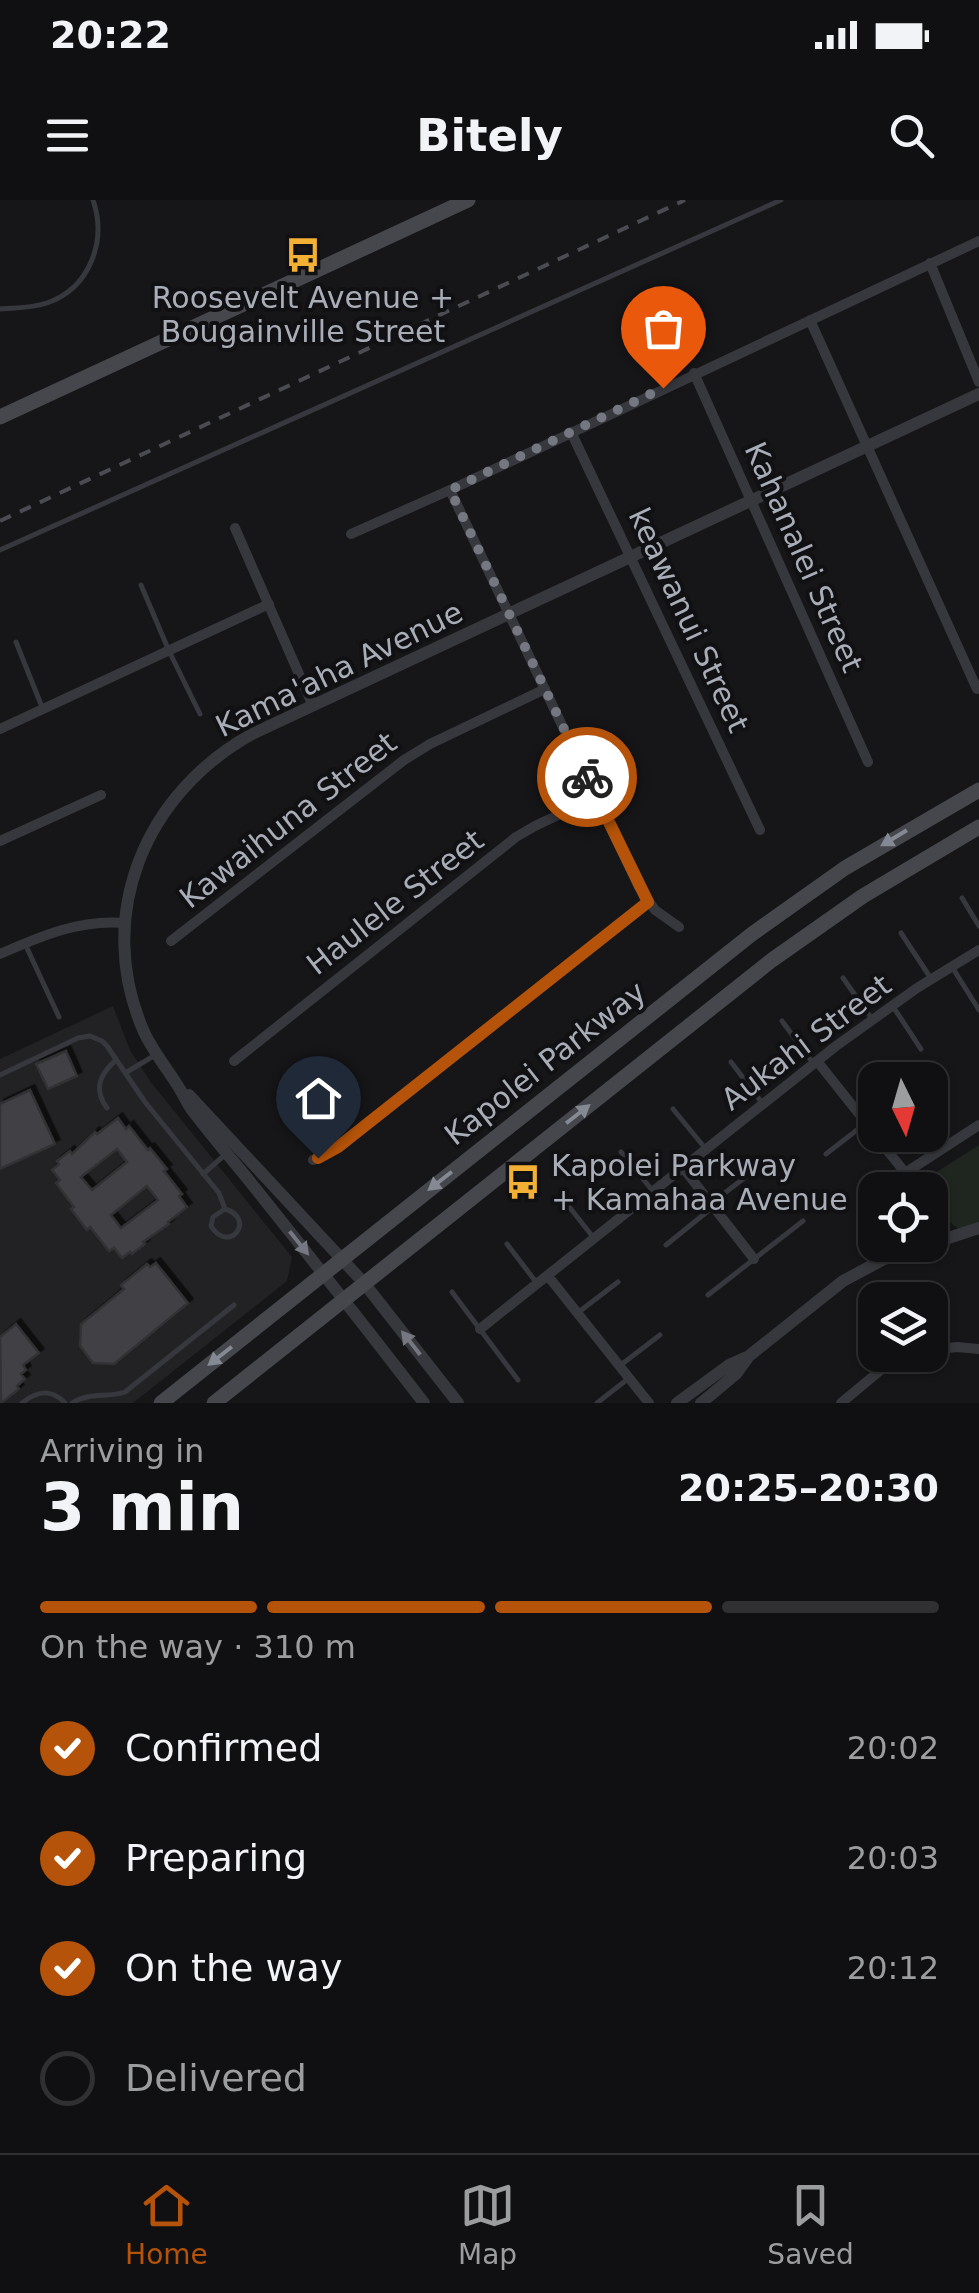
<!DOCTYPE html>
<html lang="en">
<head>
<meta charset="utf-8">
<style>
	:root { --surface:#101012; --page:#1e1e20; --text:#f1f3f6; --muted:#9c9d9f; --line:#303032; --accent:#b45309 }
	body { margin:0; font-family:"DejaVu Sans",sans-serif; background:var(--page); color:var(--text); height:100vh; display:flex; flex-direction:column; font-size:38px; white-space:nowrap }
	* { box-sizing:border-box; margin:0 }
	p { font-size:32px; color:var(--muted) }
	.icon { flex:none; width:55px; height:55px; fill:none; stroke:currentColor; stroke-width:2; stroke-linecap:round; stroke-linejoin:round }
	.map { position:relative; height:1203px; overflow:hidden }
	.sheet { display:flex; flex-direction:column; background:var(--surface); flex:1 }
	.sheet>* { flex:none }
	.needle { width:65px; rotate:175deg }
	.controls { position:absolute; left:858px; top:862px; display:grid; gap:20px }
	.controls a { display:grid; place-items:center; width:90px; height:90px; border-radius:20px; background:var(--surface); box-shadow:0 2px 8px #0004,0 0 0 2px var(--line); font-size:50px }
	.pin { position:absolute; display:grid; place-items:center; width:85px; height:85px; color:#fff; margin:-102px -42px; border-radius:50% 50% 50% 0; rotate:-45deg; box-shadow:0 0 10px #0007 }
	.pin .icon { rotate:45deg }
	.courier { position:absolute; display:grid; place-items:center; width:100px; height:100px; margin:-50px; border:8px solid #b45309; border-radius:50%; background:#fff; color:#222; box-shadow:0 2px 12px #0007 }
	.overview em { font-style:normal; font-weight:800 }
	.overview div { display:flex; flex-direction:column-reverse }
	.overview { display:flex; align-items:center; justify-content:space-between; height:170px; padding:0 40px }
	h1 { font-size:65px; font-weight:800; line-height:75px }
	.bar { display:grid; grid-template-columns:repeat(4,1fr); gap:15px 10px; align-content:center; height:120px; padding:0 40px }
	.bar i { height:12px; border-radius:8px; background:var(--line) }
	.bar .current { background:var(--accent) }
	.bar p { grid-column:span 4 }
	ol { padding:0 40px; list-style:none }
	li { display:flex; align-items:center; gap:30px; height:110px }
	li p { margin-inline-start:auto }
	li .icon { padding:10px; border-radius:50%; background:var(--accent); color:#fff; stroke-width:4 }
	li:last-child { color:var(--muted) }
	li i { width:55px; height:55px; border:5px solid var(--line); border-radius:50% }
	.status { display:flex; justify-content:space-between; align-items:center; height:70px; padding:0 50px; background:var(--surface); direction:ltr }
	.status svg { height:28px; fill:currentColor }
	header { display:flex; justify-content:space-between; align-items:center; height:130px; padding:0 40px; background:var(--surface); font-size:45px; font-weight:800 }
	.dock { display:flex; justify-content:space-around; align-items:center; height:140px; border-top:2px solid var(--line); background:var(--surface); font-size:28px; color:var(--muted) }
	.dock a { display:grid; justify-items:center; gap:5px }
	.dock .current { color:var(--accent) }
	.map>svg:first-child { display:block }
	.built { fill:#222225 }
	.green { fill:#1e261f }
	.building { fill:#404145; stroke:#303034; stroke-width:2.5; fill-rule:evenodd; filter:url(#shadow) }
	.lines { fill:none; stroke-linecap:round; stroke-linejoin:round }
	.service { stroke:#37383d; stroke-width:5 }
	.minor { stroke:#37383d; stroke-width:10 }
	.tertiary { stroke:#37383d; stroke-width:12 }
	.secondary { stroke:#45474d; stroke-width:15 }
	.rail { stroke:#4a4c52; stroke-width:4; stroke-dasharray:12 10; stroke-linecap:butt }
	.oneway { fill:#858993 }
	.oneway2 { fill:#757881 }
	.done { stroke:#757880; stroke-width:10; stroke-dasharray:0 18 }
	.route { stroke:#b45309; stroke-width:12 }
	.labels { text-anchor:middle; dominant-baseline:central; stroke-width:8; stroke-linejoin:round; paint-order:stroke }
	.poi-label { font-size:30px; fill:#a8adb8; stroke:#111113 }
	.street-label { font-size:30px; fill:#a8adb8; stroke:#111113 }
</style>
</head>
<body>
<div class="status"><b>20:22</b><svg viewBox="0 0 49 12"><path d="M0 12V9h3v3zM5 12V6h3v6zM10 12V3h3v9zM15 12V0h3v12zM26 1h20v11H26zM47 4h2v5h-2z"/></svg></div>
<header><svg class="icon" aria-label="menu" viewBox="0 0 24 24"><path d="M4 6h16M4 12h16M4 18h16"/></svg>Bitely<svg class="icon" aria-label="search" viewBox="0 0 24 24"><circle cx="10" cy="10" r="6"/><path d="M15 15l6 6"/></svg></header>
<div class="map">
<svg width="979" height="1203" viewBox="0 0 979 1203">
	<defs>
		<filter id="shadow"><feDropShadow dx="4.5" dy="-4.5" stdDeviation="0" flood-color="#0009"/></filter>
	</defs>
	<rect width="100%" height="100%" fill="#161618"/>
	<!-- built -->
	<path class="built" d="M113 806 130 850 150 881 292 1057 287 1081 133 1203H0V859Z"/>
	<!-- green -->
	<path class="green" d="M979 945V1027L960 1030 952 1024 930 993V981L935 973Z"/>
	<!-- building -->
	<path class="building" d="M66 851 77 876 48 889 36 864Z
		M30 890 55 944 0 969V904Z
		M118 918 126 929 129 926 148 950 150 948 167 969 164 971 182 994 179 996 187 1007 168 1022 169 1024 143 1042 145 1044 132 1054 130 1052 122 1058 114 1048 109 1051 90 1027 87 1030 71 1009 74 1007 56 983 60 980 52 970 59 964 57 961 70 951 72 954 95 932 97 934ZM117 949 127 962 92 990 81 977ZM147 986 158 1000 121 1028 111 1015Z
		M156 1063 188 1103 114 1164 93 1163 80 1146 81 1124 124 1089 121 1085 147 1064 150 1067Z
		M16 1124 39 1153 23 1165 26 1170 21 1174 25 1179 17 1186 19 1189 1 1203 0 1137Z"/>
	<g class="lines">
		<!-- service -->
		<path class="service" d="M0 109C16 108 32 108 47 103 90 88 107 41 93 0
			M0 350 781 0
			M141 385 169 451 200 514
			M16 442 42 507
			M962 698 979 726
			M901 733 930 777
			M26 746 59 817
			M952 767 979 810
			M843 778 872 819
			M894 808 921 849
			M782 821 813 863
			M731 862 763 904
			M125 873 157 854
			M0 875 78 838 90 836 102 841 107 846 145 902 219 993 225 1009C257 1019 229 1055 211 1026L213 1017 225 1009
			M107 908C93 889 100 874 116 860
			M673 909 705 948
			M621 952 652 990
			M826 954 866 923
			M203 974 227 953
			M894 990 909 978
			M563 999 593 1037
			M713 1002 752 972
			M870 1009 875 1005
			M507 1044 536 1082
			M666 1045 713 1007
			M452 1092 518 1180
			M708 1095 803 1021
			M580 1111 618 1082
			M622 1164 660 1135
			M22 1203C37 1191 51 1188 65 1203
			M72 1203C89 1192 107 1198 125 1192L234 1105
			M597 1203 629 1178"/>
		<!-- minor -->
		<path class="minor" d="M930 63 979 182
			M810 120 977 489
			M694 173 868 562
			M571 232 760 630
			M450 290 639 687 655 710 679 727
			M235 328 313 506
			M351 334 450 290 979 41
			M0 529 269 404
			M0 641 101 595
			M171 741 404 560 430 544 545 489
			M0 754C41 736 80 719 125 723
			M234 861 516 637 535 626 596 597
			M817 861 875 934
			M875 935 919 990
			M313 960 338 947 648 702
			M684 969 754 1059
			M905 973 979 925
			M930 1005 947 1038
			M548 1076 649 1203
			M480 1129 836 846 917 788 979 750
			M930 1150 957 1147 979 1149
			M841 1203 882 1169 910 1155"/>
		<!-- tertiary -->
		<path class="tertiary" d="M189 895 364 1083 458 1203
			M930 1044 979 1028
			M424 1203C370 1133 315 1063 259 993 237 965 213 938 192 910 186 901 182 892 176 883 165 866 153 851 144 832 93 716 145 592 254 533L979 194
			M677 1203 729 1165 747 1157
			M701 1203 736 1174 749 1156 843 1081 884 1059 926 1045"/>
		<!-- secondary -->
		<path class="secondary" d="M0 217 468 0
			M161 1203 752 734 845 668 979 590
			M214 1203 772 760 863 696 979 627"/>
		<!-- rail -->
		<path class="rail" d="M0 321 685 0"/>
	</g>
	<!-- one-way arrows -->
	<defs><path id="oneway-solid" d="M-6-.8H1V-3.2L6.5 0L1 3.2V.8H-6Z" transform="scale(2.5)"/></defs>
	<g class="oneway">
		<use href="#oneway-solid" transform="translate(894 638) rotate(149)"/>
		<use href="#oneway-solid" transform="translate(578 914) rotate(-38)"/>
		<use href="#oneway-solid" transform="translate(440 981) rotate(142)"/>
		<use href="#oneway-solid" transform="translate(220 1156) rotate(142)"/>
	</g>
	<g class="oneway2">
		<use href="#oneway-solid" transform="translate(299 1043) rotate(51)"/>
		<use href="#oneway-solid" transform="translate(411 1143) rotate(-128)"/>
	</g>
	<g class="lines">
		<!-- done -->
		<path class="done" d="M587 577 450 290 663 188"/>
		<!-- route -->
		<path class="route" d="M318 958 338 947 648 702 587 577"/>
	</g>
	<!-- icons -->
	<defs>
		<symbol id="bus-bare" viewBox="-9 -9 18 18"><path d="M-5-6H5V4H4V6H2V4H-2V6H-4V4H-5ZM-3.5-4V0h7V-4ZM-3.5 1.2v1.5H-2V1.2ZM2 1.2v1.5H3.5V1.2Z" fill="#f2b134" stroke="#111113" stroke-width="2.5" paint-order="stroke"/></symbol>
	</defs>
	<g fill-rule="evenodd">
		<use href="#bus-bare" x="278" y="30" width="50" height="50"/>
		<use href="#bus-bare" x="498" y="957" width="50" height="50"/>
	</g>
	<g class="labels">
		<!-- poi labels -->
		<g class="poi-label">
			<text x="303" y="97">Roosevelt Avenue +<tspan x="303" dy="34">Bougainville Street</tspan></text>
			<text x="551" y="965" text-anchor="start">Kapolei Parkway<tspan x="551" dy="34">+ Kamahaa Avenue</tspan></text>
		</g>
		<!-- street labels -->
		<g class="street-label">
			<text transform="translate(804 357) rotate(66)">Kahanalei Street</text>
			<text transform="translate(689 420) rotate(65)">keawanui Street</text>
			<text transform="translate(339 469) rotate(-26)">Kama'aha Avenue</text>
			<text transform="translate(288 620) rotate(-38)">Kawaihuna Street</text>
			<text transform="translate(395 702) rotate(-38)">Haulele Street</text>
			<text transform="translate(806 842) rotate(-37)">Aukahi Street</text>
			<text transform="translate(545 863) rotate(-38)">Kapolei Parkway</text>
		</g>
	</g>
</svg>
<div class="controls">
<a><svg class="needle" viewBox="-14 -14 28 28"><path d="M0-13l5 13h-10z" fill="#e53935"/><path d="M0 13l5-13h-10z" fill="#9c9d9f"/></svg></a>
<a><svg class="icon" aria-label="locate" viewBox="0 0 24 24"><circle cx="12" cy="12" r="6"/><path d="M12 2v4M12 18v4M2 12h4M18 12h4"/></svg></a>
<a><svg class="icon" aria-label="layers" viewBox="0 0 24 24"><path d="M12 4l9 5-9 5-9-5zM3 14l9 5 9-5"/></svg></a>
</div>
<div class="pin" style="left:663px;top:188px;background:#ea580c"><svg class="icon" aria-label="bag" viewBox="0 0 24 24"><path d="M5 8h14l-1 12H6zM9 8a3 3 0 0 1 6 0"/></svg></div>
<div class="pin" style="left:318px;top:958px;background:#1f2937"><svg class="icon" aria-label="home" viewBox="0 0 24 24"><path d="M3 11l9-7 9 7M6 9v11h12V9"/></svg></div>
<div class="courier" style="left:587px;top:577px"><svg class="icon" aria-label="bike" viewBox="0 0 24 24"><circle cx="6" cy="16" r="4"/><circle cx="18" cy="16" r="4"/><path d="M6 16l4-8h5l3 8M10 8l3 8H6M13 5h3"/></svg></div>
</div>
<section class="sheet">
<div class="overview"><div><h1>3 min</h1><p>Arriving in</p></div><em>20:25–20:30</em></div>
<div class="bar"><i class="current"></i><i class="current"></i><i class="current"></i><i></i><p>On the way · 310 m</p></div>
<ol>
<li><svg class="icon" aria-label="check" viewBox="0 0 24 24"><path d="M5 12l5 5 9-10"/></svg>Confirmed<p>20:02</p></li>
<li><svg class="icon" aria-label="check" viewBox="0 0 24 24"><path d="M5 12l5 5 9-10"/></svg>Preparing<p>20:03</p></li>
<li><svg class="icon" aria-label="check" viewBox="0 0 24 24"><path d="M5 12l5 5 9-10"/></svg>On the way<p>20:12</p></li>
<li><i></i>Delivered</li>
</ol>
</section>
<nav class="dock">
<a class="current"><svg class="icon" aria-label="home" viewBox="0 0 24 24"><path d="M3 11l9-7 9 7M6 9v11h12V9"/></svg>Home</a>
<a><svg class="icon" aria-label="map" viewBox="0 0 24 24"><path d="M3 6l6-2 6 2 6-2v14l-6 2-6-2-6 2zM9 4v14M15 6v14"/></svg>Map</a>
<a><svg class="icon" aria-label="saved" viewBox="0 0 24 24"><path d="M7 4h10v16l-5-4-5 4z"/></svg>Saved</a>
</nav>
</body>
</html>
